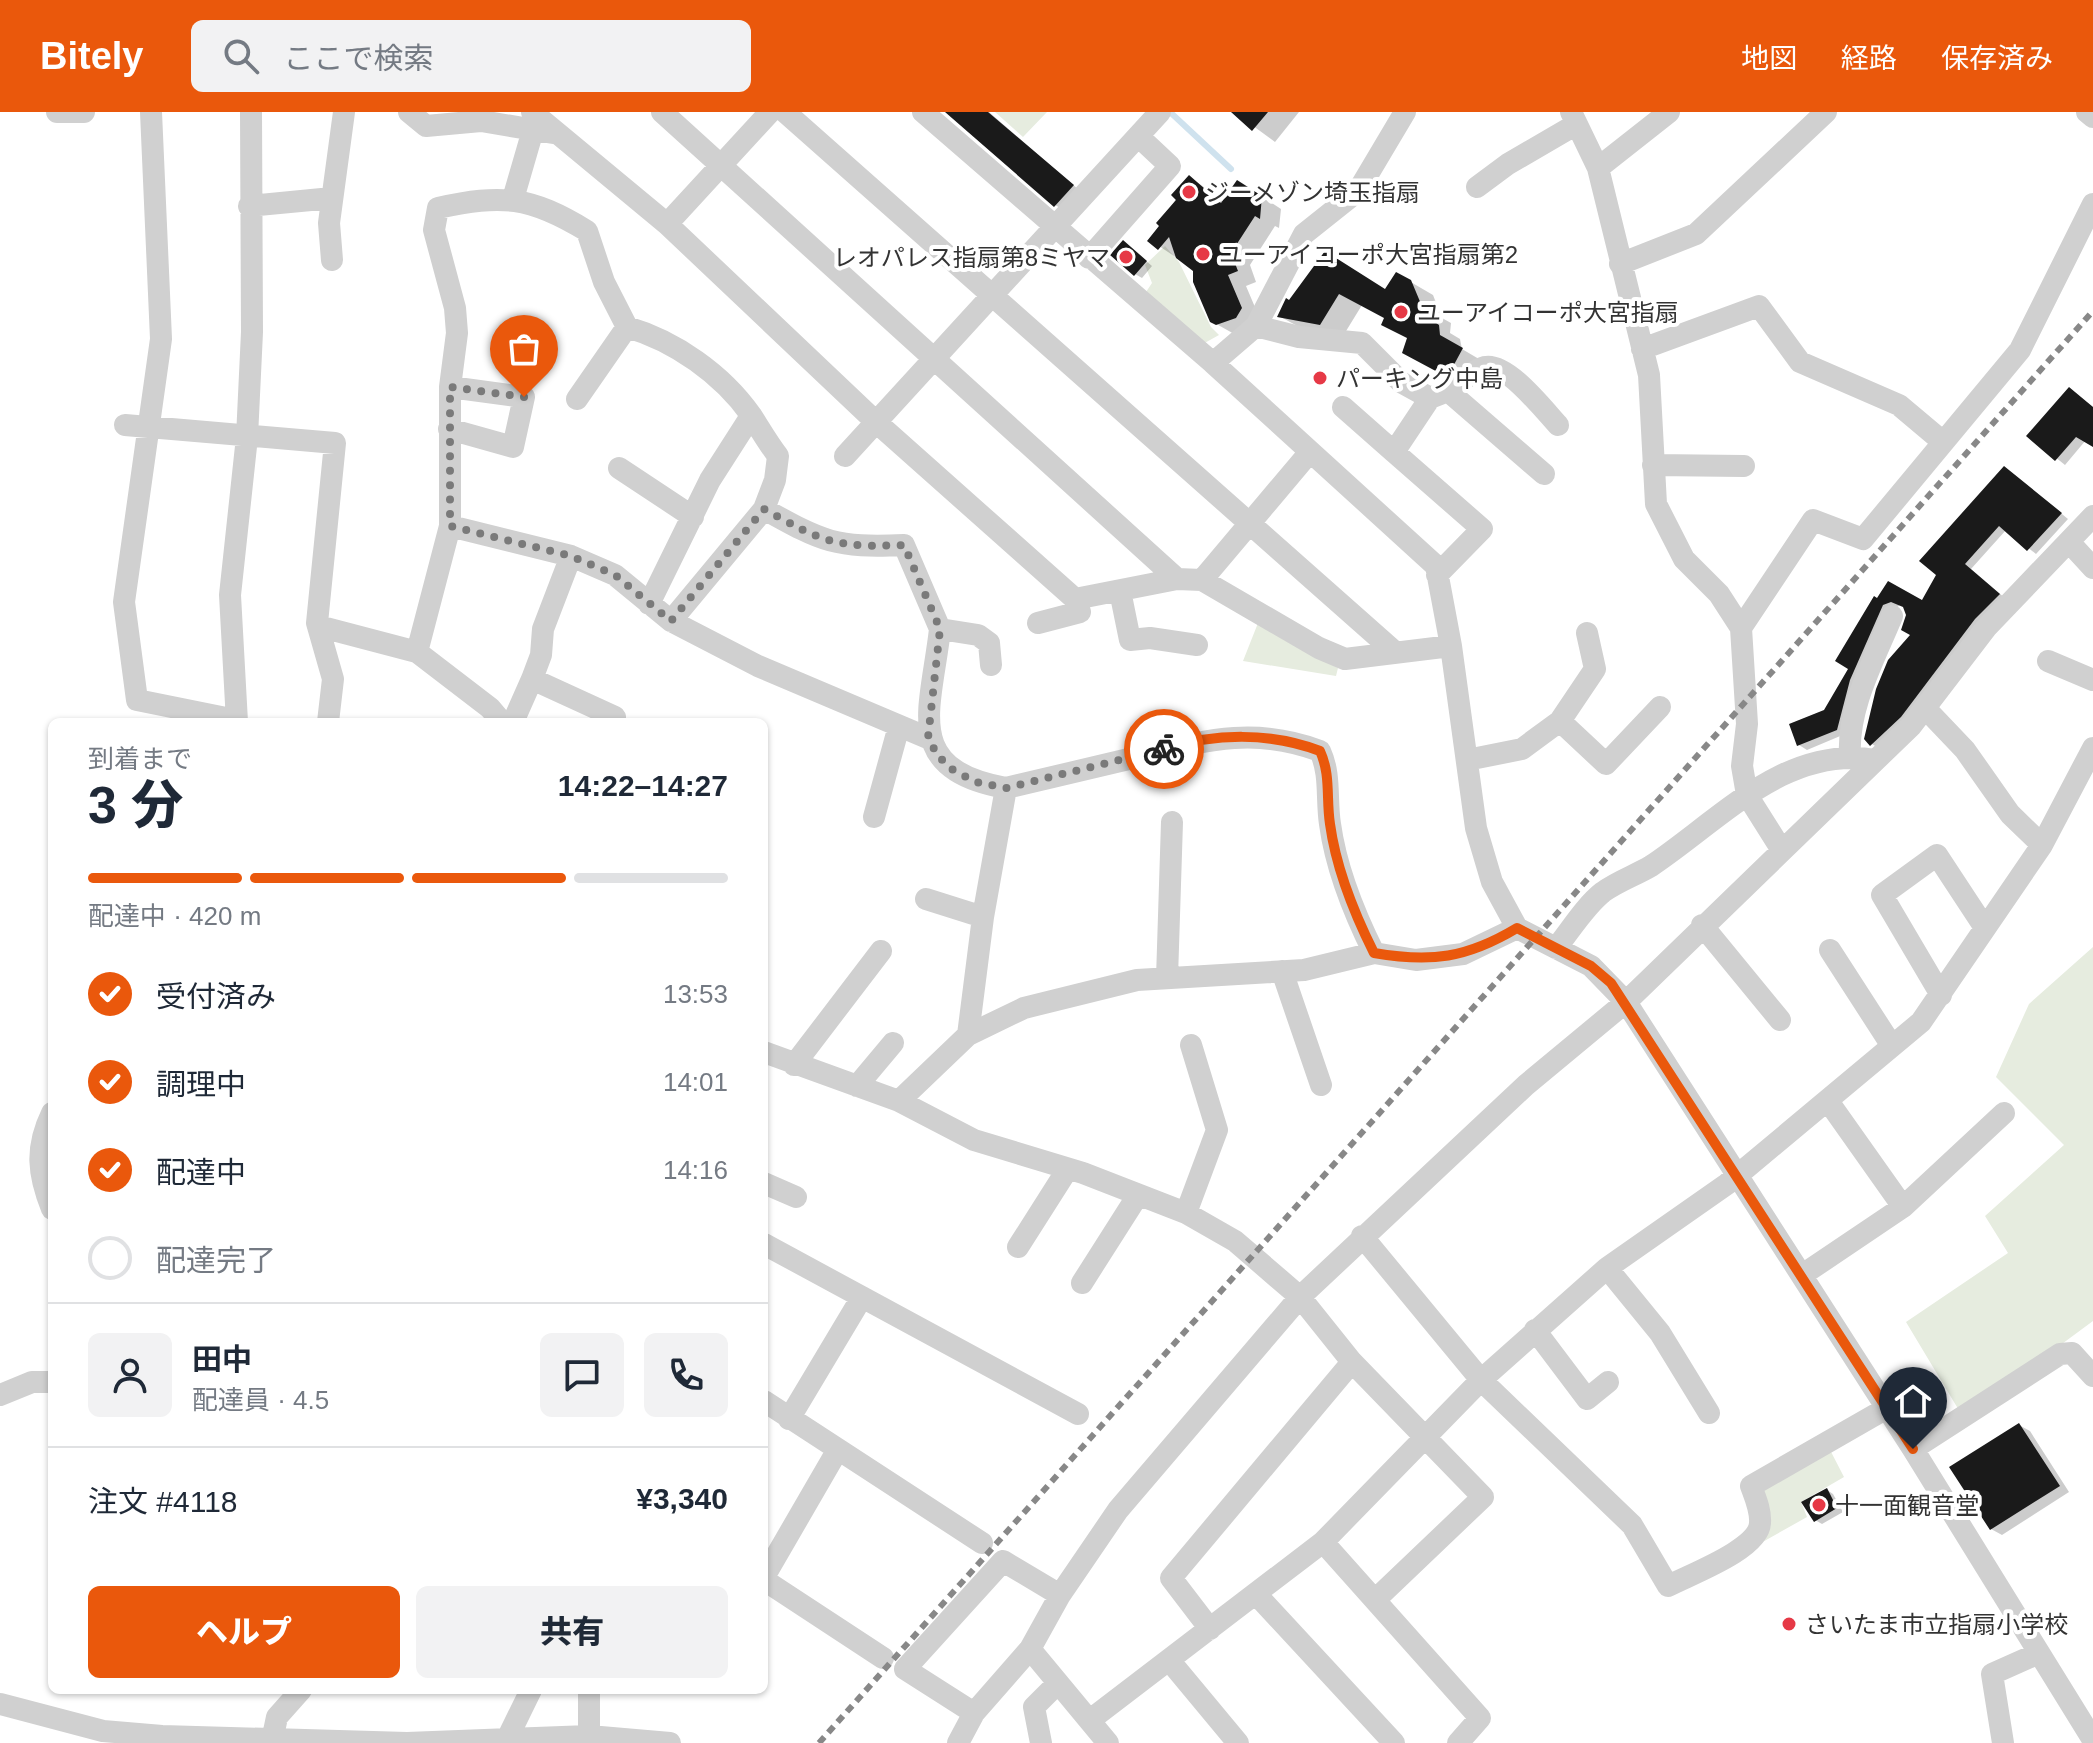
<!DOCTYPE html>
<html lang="ja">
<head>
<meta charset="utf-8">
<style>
	:root { --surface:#fff; --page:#f2f2f3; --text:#1f2937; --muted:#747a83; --line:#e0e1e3; --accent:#ea580c }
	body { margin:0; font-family:Arial,"Noto Sans JP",sans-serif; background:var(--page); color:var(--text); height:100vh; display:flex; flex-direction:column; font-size:30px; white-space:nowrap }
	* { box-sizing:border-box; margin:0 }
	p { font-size:26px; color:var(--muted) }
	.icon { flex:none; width:44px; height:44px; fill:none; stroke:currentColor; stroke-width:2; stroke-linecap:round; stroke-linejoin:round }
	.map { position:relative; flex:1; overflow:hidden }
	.drawer { position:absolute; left:48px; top:606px; width:720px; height:976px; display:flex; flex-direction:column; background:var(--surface); border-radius:12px; box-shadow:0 2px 6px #0004 }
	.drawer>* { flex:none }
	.pin { position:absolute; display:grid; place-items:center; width:68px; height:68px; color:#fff; margin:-82px -34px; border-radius:50% 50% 50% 0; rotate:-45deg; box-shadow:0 0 8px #0007 }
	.pin .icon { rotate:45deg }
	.courier { position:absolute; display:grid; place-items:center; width:80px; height:80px; margin:-40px; border:6px solid #ea580c; border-radius:50%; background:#fff; color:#222; box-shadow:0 2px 10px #0007 }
	.headline em { font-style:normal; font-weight:800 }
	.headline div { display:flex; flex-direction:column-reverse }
	.headline { display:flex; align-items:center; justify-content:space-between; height:136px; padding:0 40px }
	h1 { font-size:52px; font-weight:800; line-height:60px }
	.bar { display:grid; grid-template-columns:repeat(4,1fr); gap:12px 8px; align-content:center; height:96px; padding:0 40px }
	.bar i { height:10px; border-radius:6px; background:var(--line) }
	.bar .on { background:var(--accent) }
	.bar p { grid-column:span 4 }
	.line { display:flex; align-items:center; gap:20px; padding:0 40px; border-top:2px solid var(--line) }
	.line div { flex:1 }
	.round { display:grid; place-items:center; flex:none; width:84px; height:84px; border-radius:12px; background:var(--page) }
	ol { padding:0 40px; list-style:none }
	li { display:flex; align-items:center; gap:24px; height:88px }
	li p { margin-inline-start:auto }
	li .icon { padding:8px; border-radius:50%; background:var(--accent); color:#fff; stroke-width:4 }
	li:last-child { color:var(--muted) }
	li i { width:44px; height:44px; border:4px solid var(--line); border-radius:50% }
	.cta { display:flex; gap:16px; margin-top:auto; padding:16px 40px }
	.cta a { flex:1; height:92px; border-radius:12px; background:var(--accent); color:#fff; font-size:32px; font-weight:800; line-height:92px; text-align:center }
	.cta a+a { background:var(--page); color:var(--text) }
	header { display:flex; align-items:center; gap:48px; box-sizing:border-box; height:112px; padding:0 40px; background:var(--accent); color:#fff }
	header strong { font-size:38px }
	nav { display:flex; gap:44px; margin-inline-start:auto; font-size:28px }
	.search { width:560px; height:72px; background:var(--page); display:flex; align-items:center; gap:20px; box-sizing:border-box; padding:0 28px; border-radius:12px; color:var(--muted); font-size:30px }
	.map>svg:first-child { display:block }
	.green { fill:#e6ecdf }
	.shadow { fill:#0003 }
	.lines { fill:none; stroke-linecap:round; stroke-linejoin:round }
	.stream { stroke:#cfe2ee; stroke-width:6 }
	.building { fill:#1a1a1a }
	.minor { stroke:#d0d0d0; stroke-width:22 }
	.rail { stroke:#888; stroke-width:6; stroke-dasharray:8 6; stroke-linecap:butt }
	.done { stroke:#7a7a7a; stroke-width:8; stroke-dasharray:0 14.4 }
	.route { stroke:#ea580c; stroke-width:10 }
	.poi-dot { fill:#e63946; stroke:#fff; stroke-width:3 }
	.labels { text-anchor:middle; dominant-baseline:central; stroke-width:8; stroke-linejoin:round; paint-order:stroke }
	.poi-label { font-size:24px; fill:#333; stroke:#fff; text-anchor:start }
</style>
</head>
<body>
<header>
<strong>Bitely</strong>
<div class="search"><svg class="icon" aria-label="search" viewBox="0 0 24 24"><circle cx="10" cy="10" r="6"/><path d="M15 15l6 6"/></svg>ここで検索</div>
<nav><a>地図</a><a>経路</a><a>保存済み</a></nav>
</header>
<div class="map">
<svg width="2093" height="1631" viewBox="0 0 2093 1631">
	<rect width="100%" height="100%" fill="#fff"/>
	<!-- green -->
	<path class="green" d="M995 0H1047L1023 25Z
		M1165 134 1179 150 1211 215 1219 223 1201 233 1144 183 1152 171 1145 153Z
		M1258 511 1338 556 1336 564 1243 549Z
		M2093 835V1209L1963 1305 1906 1210 2008 1141 1985 1104 2064 1033 1996 965 2029 892Z
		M1828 1334 1844 1365 1801 1390 1807 1405 1759 1432 1751 1374Z"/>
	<!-- shadow -->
	<path class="shadow" d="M946 0H989L1079 78 1062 97 1055 93Z
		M1234 0H1299L1275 30Z
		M1190 65 1224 90 1257 81 1281 97 1279 116 1275 114 1250 153 1256 170 1246 174 1260 207 1236 223 1211 209 1195 158 1150 128Z
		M1130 135 1152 154 1142 166 1135 162Z
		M1325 141 1386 179 1397 162 1433 183 1442 206 1451 211 1450 221 1460 227 1462 237 1484 250 1469 275 1427 253 1409 226 1386 206 1362 193 1343 224 1301 216 1279 204Z
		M2069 277 2093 295V333L2086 328 2065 353 2029 324Z
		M2012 361 2068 407 2036 442 2006 418 1971 457 2006 487 1880 637 1872 632 1913 522 1905 495 1900 493 1887 503 1845 622 1807 638 1799 633 1825 600 1851 556 1875 487 1923 491Z
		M2019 1313 2030 1319 2069 1380 2002 1423 1991 1417Z
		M1827 1378 1833 1382 1843 1400 1822 1412 1815 1408Z"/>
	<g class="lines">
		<!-- stream -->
		<path class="stream" d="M1170 0 1231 57"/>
	</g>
	<!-- building -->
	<path class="building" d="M945 0H988L1074 73 1054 95Z
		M1231 0H1268L1252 19Z
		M1189 63 1221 91 1237 68 1262 84 1260 107 1255 104 1231 141 1238 159 1228 163 1242 196 1236 206 1216 213 1210 210 1193 170V159L1176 146 1169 125 1158 138 1147 129 1159 114 1156 111 1176 88 1171 83Z
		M1123 128 1147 149 1134 164 1110 143Z
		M1325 139 1385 177 1396 160 1411 168 1421 192 1429 196V206L1439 213 1440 223 1463 236 1450 260 1445 264 1402 241 1407 226 1381 213 1384 206 1339 182 1320 213 1277 205 1286 186 1289 188Z
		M2069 275 2093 295V335L2076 325 2055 349 2026 324Z
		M2004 354 2062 401 2027 439 1999 414 1965 452 2000 482 1975 507 1901 605 1870 634 1864 627 1876 577 1888 548 1910 523 1901 518 1906 503 1903 495 1891 490 1883 493 1850 568 1837 618 1797 634 1789 612 1824 598 1848 557 1835 549 1874 484 1877 486 1888 469 1922 488 1936 463 1919 449Z
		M2019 1311 2060 1374 1990 1418 1949 1355Z
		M1827 1376 1837 1396 1814 1410 1801 1390Z"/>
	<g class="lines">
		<!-- minor -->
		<path class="minor" d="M57 0H84
			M151 0 161 227 124 490 137 588 236 608
			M409 0 426 14 481 9 553 21
			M532 0 667 112 876 310 1075 487 1080 500 1038 511
			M662 0 1177 467
			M785 0 1396 541
			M923 0 1213 251 1436 454 1451 534 1476 716 1492 770 1517 816 1591 854 1626 890 1913 1337 2093 1628
			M1571 0 1598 56 1649 263 1656 392 1684 447 1719 482 1741 516 1747 612 1742 654 1747 683 1781 737
			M2087 0 2093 5
			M1598 56 1669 0
			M1477 75 1508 52 1575 13
			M513 87 533 18
			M249 94 332 86
			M667 112 770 0
			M1089 146 1170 54 1138 24
			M332 148 329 111 344 0
			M1620 152 1696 122 1826 0
			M1256 214 1304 122 1358 79 1405 0
			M1642 237 1759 194 1800 250 1899 293 1943 330
			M1213 251 1256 214 1299 225 1362 231 1401 270 1430 286 1394 340 1482 417 1437 463
			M1448 279C1459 272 1473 258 1485 255 1507 250 1544 298 1558 313
			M1430 286 1448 279 1544 362
			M577 287 627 215
			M1343 295 1394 340
			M125 313 335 331 317 511 333 567 328 610
			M449 317 513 335 524 285 450 275
			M845 344 1160 0
			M1653 353 1744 354
			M619 356 693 405
			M764 397C823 430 835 436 904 433L940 517 978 523 989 531 991 553
			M450 414 571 444 615 463 671 509 758 554 928 626
			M2070 431 2093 456
			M1202 468 1319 536 1345 547 1451 534
			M1120 479 1130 528 1150 526 1197 533
			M1075 487 1177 467 1202 468 1309 341
			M649 492 710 368 751 304
			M318 514 417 540 450 414V275L457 221 455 196 434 118 438 96C502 82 530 84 587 119L604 170 627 215C675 229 722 262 751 303 760 317 768 331 778 344L775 368 764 397 671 509
			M1741 516 1813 408 1863 427 2020 238 2093 92
			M940 517C931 598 901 657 1006 676 1048 666 1090 656 1133 646 1200 630 1251 613 1320 639 1331 663 1326 686 1330 712 1336 756 1354 801 1374 841
			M417 540 490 596 502 610
			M2048 549 2093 568
			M532 567 615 605 613 610
			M1925 596 1965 638 2010 702 2042 733
			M1560 609 1606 652 1660 595
			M237 610 230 483 247 325 252 220 251 0
			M513 610 532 567 541 543 543 517 571 444
			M1850 644C1847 596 1874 548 1892 504
			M1467 648 1522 637 1560 609 1595 557 1587 521
			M874 705 899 614
			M926 787 983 805
			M1702 813 1780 908
			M1556 836C1570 819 1585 794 1603 780 1618 769 1636 763 1651 754 1720 708 1786 632 1876 648
			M1830 838 1892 934
			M1282 859 1321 973
			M1167 866 1172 710
			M1941 883 1882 783 1937 743 1985 816
			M968 923 983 805 1006 676
			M764 940 899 989 974 1028 1083 1061 1186 1101 1235 1129 1300 1185 1352 1250 1483 1385 1375 1488
			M794 953 881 839
			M857 974 893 931
			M899 989 968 923 1024 896 1137 868 1304 858 1374 841 1416 848 1463 842 1517 816
			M1828 989 1903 1095
			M52 1001C35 1036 38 1062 52 1097
			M764 1071 796 1085
			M1186 1101 1217 1018 1191 933
			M1362 1124 1481 1268 1632 1413 1668 1474C1691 1462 1759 1437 1760 1411 1761 1398 1755 1385 1751 1374L1887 1296
			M764 1132 1078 1302
			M1018 1135 1067 1058
			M1607 1156 1660 1221 1709 1301
			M1802 1163 1903 1095 2004 1001
			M1082 1171 1138 1083
			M1535 1218 1587 1287 1608 1270
			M0 1283 32 1270H52
			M764 1289 982 1431
			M789 1307 862 1185
			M1913 1337 2060 1242 2072 1241 2093 1264
			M1323 1430 1480 1606 1458 1631
			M764 1465 837 1339
			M764 1468 883 1546
			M1256 1482 1394 1631
			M1210 1517 1171 1466 1352 1250
			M1030 1537 1108 1631
			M1169 1548 1238 1631
			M589 1578V1624
			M0 1592 103 1619 162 1624 407 1631 589 1624 670 1631
			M974 1601 905 1557 1003 1449 1060 1483
			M1090 1608 1323 1430 1481 1268 1607 1156 1727 1072 1921 910 2042 733 2093 636
			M272 1629 277 1605 301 1578
			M506 1629 531 1578
			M958 1631 974 1601 1030 1537 1060 1483 1118 1398 1300 1185 1526 973 1626 890 1911 614 1986 516 2093 404
			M1041 1631 1034 1595 1058 1571
			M2003 1631 1992 1562 2039 1541"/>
		<!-- rail -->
		<path class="rail" d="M819 1631 2093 199"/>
	</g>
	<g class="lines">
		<!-- done -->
		<path class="done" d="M524 285 450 275V414L571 444 615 463 671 509 764 397C823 430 835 436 904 433L940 517 928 626 938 644 953 658 976 670 1006 676 1164 637"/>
		<!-- route -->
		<path class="route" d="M1164 637C1215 621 1270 620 1320 639 1331 663 1326 686 1330 712 1336 756 1354 801 1374 841 1431 851 1467 846 1517 816L1591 854 1611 871 1913 1337"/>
	</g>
	<!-- markers -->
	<g class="poi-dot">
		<circle cx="1189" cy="80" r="8"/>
		<circle cx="1203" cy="142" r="8"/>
		<circle cx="1126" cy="145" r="8"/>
		<circle cx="1401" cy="200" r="8"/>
		<circle cx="1320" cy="266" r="8"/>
		<circle cx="1819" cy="1393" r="8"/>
		<circle cx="1789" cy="1512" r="8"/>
	</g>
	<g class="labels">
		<!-- poi labels -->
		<g class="poi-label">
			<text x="1205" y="80">ジーメゾン埼玉指扇</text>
			<text x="1219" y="142">ユーアイコーポ大宮指扇第2</text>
			<text x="1110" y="145" text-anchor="end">レオパレス指扇第8ミヤマ</text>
			<text x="1417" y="200">ユーアイコーポ大宮指扇</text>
			<text x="1336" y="266">パーキング中島</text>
			<text x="1835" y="1393">十一面観音堂</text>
			<text x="1805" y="1512">さいたま市立指扇小学校</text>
		</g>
	</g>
</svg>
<div class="pin" style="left:524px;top:285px;background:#ea580c"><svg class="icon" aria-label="bag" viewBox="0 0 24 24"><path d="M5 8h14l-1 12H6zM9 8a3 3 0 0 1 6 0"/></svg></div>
<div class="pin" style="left:1913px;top:1337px;background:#1f2937"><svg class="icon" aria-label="home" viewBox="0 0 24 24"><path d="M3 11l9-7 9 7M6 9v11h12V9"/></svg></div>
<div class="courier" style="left:1164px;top:637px"><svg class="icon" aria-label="bike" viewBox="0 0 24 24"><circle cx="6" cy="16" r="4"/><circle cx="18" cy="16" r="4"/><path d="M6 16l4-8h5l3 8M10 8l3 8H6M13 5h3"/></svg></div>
<section class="drawer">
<div class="headline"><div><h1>3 分</h1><p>到着まで</p></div><em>14:22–14:27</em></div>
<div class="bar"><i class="on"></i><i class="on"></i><i class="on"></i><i></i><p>配達中 · 420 m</p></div>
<ol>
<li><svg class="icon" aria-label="check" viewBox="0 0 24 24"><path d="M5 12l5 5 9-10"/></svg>受付済み<p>13:53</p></li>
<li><svg class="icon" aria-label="check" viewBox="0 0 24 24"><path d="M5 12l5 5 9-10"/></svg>調理中<p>14:01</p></li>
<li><svg class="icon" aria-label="check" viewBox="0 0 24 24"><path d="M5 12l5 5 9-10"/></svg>配達中<p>14:16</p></li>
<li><i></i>配達完了</li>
</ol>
<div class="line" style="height:144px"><a class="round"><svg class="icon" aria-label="person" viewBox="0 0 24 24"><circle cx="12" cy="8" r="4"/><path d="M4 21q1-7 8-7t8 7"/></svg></a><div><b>田中</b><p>配達員 · 4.5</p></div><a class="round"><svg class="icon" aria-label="chat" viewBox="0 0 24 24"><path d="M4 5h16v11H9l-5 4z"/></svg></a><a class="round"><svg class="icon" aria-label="phone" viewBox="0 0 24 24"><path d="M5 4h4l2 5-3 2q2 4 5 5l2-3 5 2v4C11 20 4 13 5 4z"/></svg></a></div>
<div class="line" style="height:104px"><div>注文 #4118</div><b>¥3,340</b></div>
<div class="cta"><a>ヘルプ</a><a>共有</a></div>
</section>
</div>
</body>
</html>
